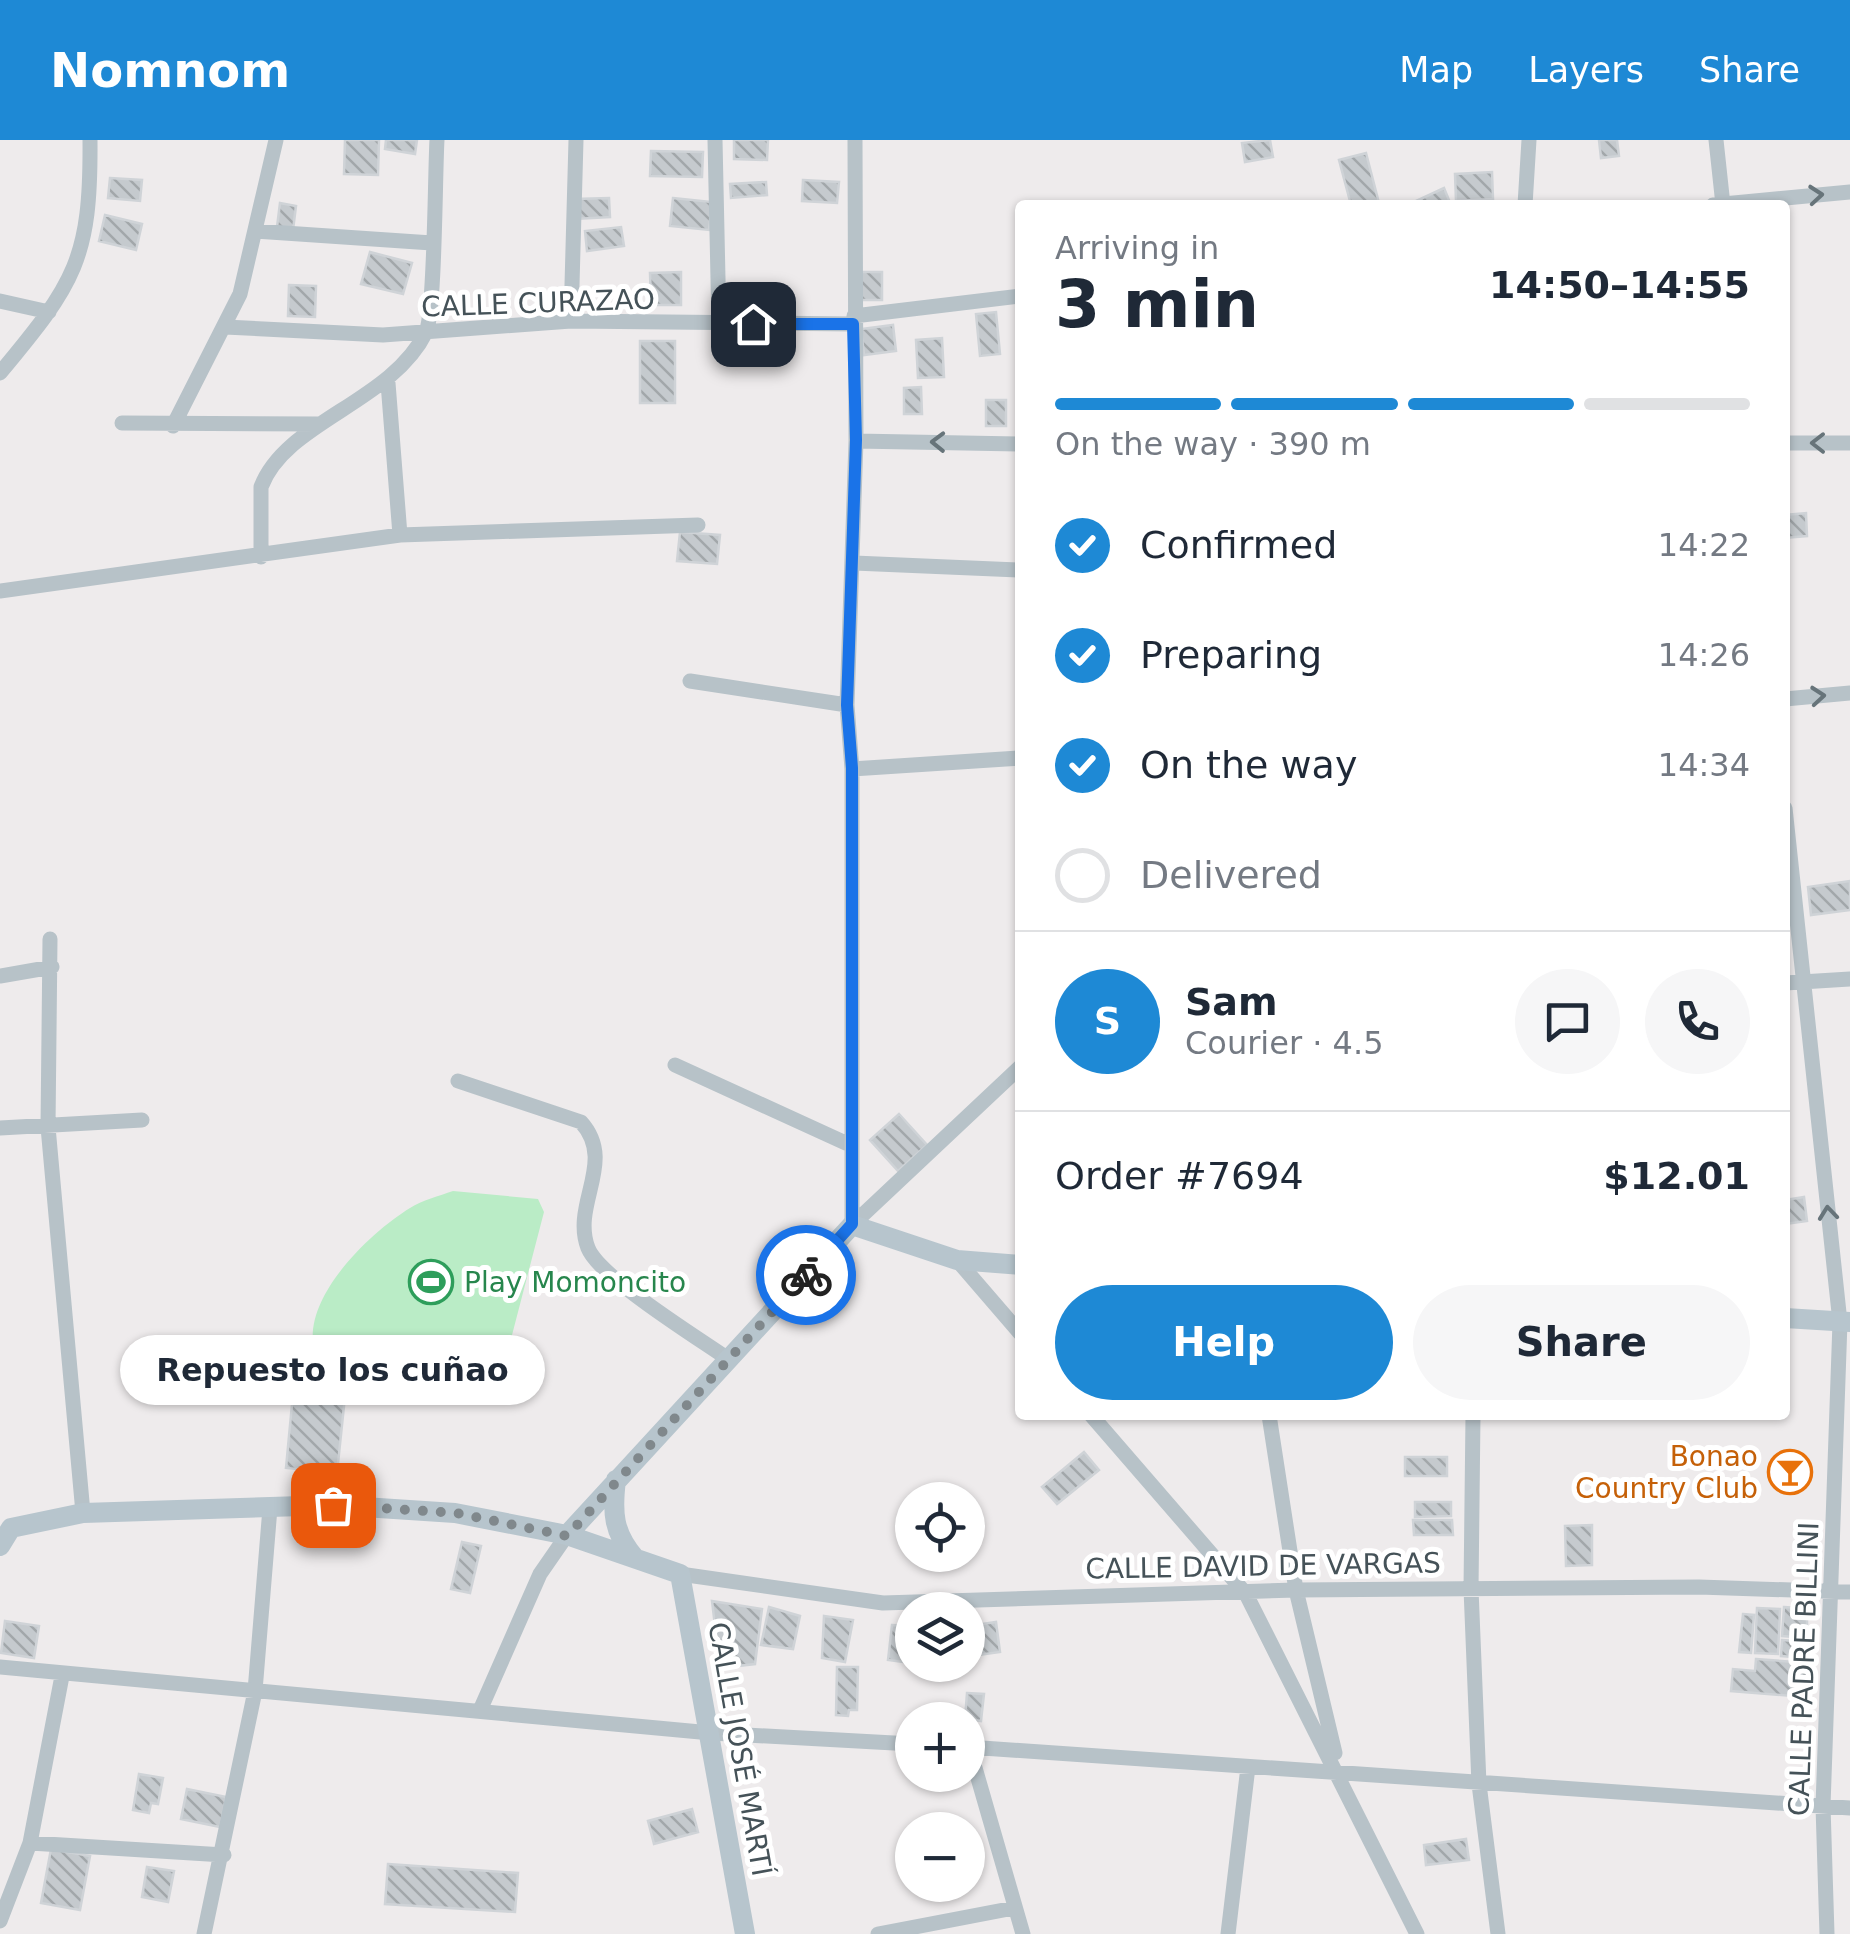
<!DOCTYPE html>
<html lang="en">
<head>
<meta charset="utf-8">
<style>
	:root { --surface:#fff; --page:#f6f6f7; --text:#1f2937; --muted:#747a83; --line:#e0e1e3; --accent:#1e89d5 }
	body { margin:0; font-family:"DejaVu Sans",sans-serif; background:var(--page); color:var(--text); height:100vh; display:flex; flex-direction:column; font-size:38px; white-space:nowrap }
	* { box-sizing:border-box; margin:0 }
	p { font-size:32px; color:var(--muted) }
	.icon { flex:none; width:55px; height:55px; fill:none; stroke:currentColor; stroke-width:2; stroke-linecap:round; stroke-linejoin:round }
	.map { position:relative; flex:1; overflow:hidden }
	.sheet { position:absolute; left:1015px; top:60px; width:775px; height:1220px; display:flex; flex-direction:column; background:var(--surface); border-radius:10px; box-shadow:0 2px 8px #0004 }
	.sheet>* { flex:none }
	.tools { position:absolute; left:895px; top:1342px; display:grid; gap:20px }
	.tools a { display:grid; place-items:center; width:90px; height:90px; border-radius:50%; background:var(--surface); box-shadow:0 2px 8px #0004; font-size:50px }
	.pin { position:absolute; display:grid; place-items:center; width:85px; height:85px; color:#fff; margin:-42px; border-radius:20px; box-shadow:0 5px 15px #0006 }
	.courier { position:absolute; display:grid; place-items:center; width:100px; height:100px; margin:-50px; border:8px solid #1a73e8; border-radius:50%; background:#fff; color:#222; box-shadow:0 2px 12px #0007 }
	.bubble { position:absolute; height:70px; border-radius:35px; background:var(--surface); box-shadow:0 2px 8px #0004; font-size:32px; font-weight:800; line-height:70px; text-align:center }
	.headline em { font-style:normal; font-weight:800 }
	.headline div { display:flex; flex-direction:column-reverse }
	.headline { display:flex; align-items:center; justify-content:space-between; height:170px; padding:0 40px }
	h1 { font-size:65px; font-weight:800; line-height:75px }
	.bar { display:grid; grid-template-columns:repeat(4,1fr); gap:15px 10px; align-content:center; height:120px; padding:0 40px }
	.bar i { height:12px; border-radius:8px; background:var(--line) }
	.bar .active { background:var(--accent) }
	.bar p { grid-column:span 4 }
	.line { display:flex; align-items:center; gap:25px; padding:0 40px; border-top:2px solid var(--line) }
	.line div { flex:1 }
	.round { display:grid; place-items:center; flex:none; width:105px; height:105px; border-radius:52px; background:var(--page) }
	ol { padding:0 40px; list-style:none }
	li { display:flex; align-items:center; gap:30px; height:110px }
	li p { margin-inline-start:auto }
	li .icon { padding:10px; border-radius:50%; background:var(--accent); color:#fff; stroke-width:4 }
	li:last-child { color:var(--muted) }
	li i { width:55px; height:55px; border:5px solid var(--line); border-radius:50% }
	.action { display:flex; gap:20px; margin-top:auto; padding:20px 40px }
	.action a { flex:1; height:115px; border-radius:60px; background:var(--accent); color:#fff; font-size:40px; font-weight:800; line-height:115px; text-align:center }
	.action a+a { background:var(--page); color:var(--text) }
	header { display:flex; align-items:center; gap:60px; box-sizing:border-box; height:140px; padding:0 50px; background:var(--accent); color:#fff }
	header strong { font-size:48px }
	nav { display:flex; gap:55px; margin-inline-start:auto; font-size:35px }
	.map>svg:first-child { display:block }
	.grass { fill:#baecc6 }
	.building { fill:url(#building-back-hatch); stroke:#cfd3d7; stroke-width:2.5 }
	.lines { fill:none; stroke-linecap:round; stroke-linejoin:round }
	.street { stroke:#b7c2c8; stroke-width:15 }
	.secondary { stroke:#b7c5cd; stroke-width:20 }
	.oneway { stroke:#67747a }
	.done { stroke:#80888c; stroke-width:10; stroke-dasharray:0 18 }
	.route { stroke:#1a73e8; stroke-width:12 }
	.labels { text-anchor:middle; dominant-baseline:central; stroke-width:10; stroke-linejoin:round; paint-order:stroke }
	.street-label { font-size:28px; fill:#455258; stroke:#fff }
	.leisure-label { font-size:28px; fill:#27864d; stroke:#fff; text-anchor:start }
	.food-label { font-size:28px; fill:#c56008; stroke:#fff; text-anchor:end }
</style>
</head>
<body>
<header>
<strong>Nomnom</strong>
<nav><a>Map</a><a>Layers</a><a>Share</a></nav>
</header>
<div class="map">
<svg width="1850" height="1794" viewBox="0 0 1850 1794">
	<defs>
		<pattern id="building-back-hatch" width="6" height="6" patternUnits="userSpaceOnUse" patternTransform="scale(2.5)"><rect width="6" height="6" fill="#c5cace"/><path d="M-1 5l2 2M0 0l6 6M5-1l2 2" fill="none" stroke="#a2a7aa"/></pattern>
	</defs>
	<rect width="100%" height="100%" fill="#eeebec"/>
	<!-- grass -->
	<path class="grass" d="M453 1051 538 1059 544 1072 499 1245 332 1211 313 1202C308 1152 371 1092 410 1068 422 1060 439 1056 453 1051Z"/>
	<!-- building -->
	<path class="building" d="M345 0H379L378 35 344 34Z
		M386 0H417L415 14 385 9Z
		M734 0H768L767 20 734 19Z
		M1270 0 1273 17 1245 22 1242 3Z
		M1599 0H1617L1619 16 1601 18Z
		M651 11 703 12 702 37 650 36Z
		M1366 13 1379 63 1351 65 1339 20Z
		M1492 32 1493 59 1456 61 1455 34Z
		M110 38 142 40 140 61 108 58Z
		M803 40 839 42 837 63 802 61Z
		M766 42 767 55 731 58 730 44Z
		M1444 48 1451 65H1415L1414 62Z
		M609 58 610 77 575 79V59Z
		M673 58 712 62 709 90 670 86Z
		M280 63 296 66 293 90 277 87Z
		M105 75 142 84 136 110 99 101Z
		M621 87 624 106 587 111 585 91Z
		M370 112 412 123 403 154 361 144Z
		M681 132V165H651L650 133Z
		M860 132H882V160H861Z
		M289 145 316 146 315 177 288 176Z
		M996 172 1000 214 980 216 976 174Z
		M893 185 896 211 864 215 861 189Z
		M942 198 944 237 918 238 916 200Z
		M640 201H675V263H640Z
		M921 247 922 274H904V248Z
		M986 260H1006V286H986Z
		M1806 373 1807 396 1785 398V375Z
		M680 392 720 395 717 424 677 421Z
		M1850 741V770L1811 775 1808 747Z
		M899 974 927 1005 898 1031 870 1000Z
		M1804 1057 1807 1081 1785 1084V1060Z
		M294 1243 346 1247 337 1333 286 1328Z
		M1084 1312 1099 1330 1057 1364 1042 1347Z
		M1405 1317H1447V1336H1405Z
		M1415 1362H1451V1376L1415 1377Z
		M1413 1380H1452L1453 1395H1414Z
		M1592 1385V1425L1566 1426 1565 1386Z
		M462 1402 481 1406 470 1453 451 1449Z
		M712 1461 762 1469 755 1524 720 1528Z
		M769 1467 800 1476 793 1509 761 1505Z
		M1784 1467 1798 1468 1807 1478V1498L1782 1496Z
		M1757 1468 1780 1469 1778 1514 1755 1513Z
		M1743 1474 1754 1475 1751 1513 1739 1512Z
		M824 1476 853 1480 845 1522 822 1518Z
		M5 1481 39 1486 34 1518 1 1513Z
		M996 1482 1000 1512 978 1515 975 1485Z
		M892 1485 908 1486 904 1522 888 1520Z
		M1782 1500 1808 1502 1807 1518 1781 1516Z
		M1756 1519 1808 1523 1805 1557 1731 1551 1733 1529 1755 1531Z
		M837 1527H858L857 1570H849L848 1576 836 1575Z
		M967 1553 984 1554 981 1581 965 1579Z
		M139 1634 163 1638 158 1664 151 1663 149 1673 133 1670Z
		M187 1649 226 1657 220 1687 181 1679Z
		M692 1669 698 1692 654 1704 648 1681Z
		M1466 1699 1469 1720 1426 1725 1424 1705Z
		M51 1709 90 1716 80 1770 41 1763Z
		M388 1724 518 1733 515 1772 385 1764Z
		M147 1727 174 1731 168 1762 142 1757Z"/>
	<g class="lines">
		<!-- street -->
		<path class="street" d="M715 0 719 185
			M1716 0 1723 65
			M1525 65 1529 0
			M1713 65 1850 52
			M255 91 432 103
			M0 161 49 172
			M854 176 1020 156
			M571 181 576 0
			M225 187 383 195 571 181 853 184
			M0 233C75 143 91 119 90 0
			M388 243 400 395
			M122 283 319 284
			M173 286 240 154 276 0
			M856 301 1020 304
			M1785 303H1850
			M261 417V347C286 281 391 263 426 192 435 173 435 31 437 0
			M854 423 1020 430
			M0 451 400 395 698 385
			M690 541 847 565
			M1785 559 1850 553
			M852 629 1020 618
			M1785 668 1840 1182 1823 1666 1827 1794
			M50 799 48 987 83 1373
			M0 836 52 827
			M1785 843 1850 839
			M675 925 850 1005
			M458 941 581 982C617 1022 571 1064 588 1108 599 1137 698 1198 728 1219
			M0 988 142 980
			M852 1085V629L847 565 856 301 855 0
			M852 1085 1020 927
			M957 1120 1020 1193
			M1091 1275 1246 1454 1417 1794
			M1269 1275 1296 1450 1335 1613
			M1473 1275 1471 1449 1479 1644 1498 1794
			M680 1434 883 1463 1296 1450 1699 1447 1850 1452
			M0 1527 711 1593 912 1604
			M481 1568 540 1434 567 1395
			M968 1607 1850 1668
			M969 1607 1023 1794
			M30 1703 224 1715
			M0 1781 30 1703 62 1536
			M204 1794 255 1551 270 1368
			M878 1794 1014 1768
			M1228 1794 1248 1627"/>
		<!-- secondary -->
		<path class="secondary" d="M1785 1178 1850 1182
			M616 1340C612 1372 613 1393 635 1418
			M567 1395 852 1085 957 1120 1020 1125
			M0 1406 11 1388 83 1373 333 1365 455 1373 567 1395 680 1434 745 1794"/>
	</g>
	<!-- one-way arrows -->
	<defs><path id="oneway-chevron" d="M-2-3.5L2.5 0L-2 3.5" fill="none" stroke-width="1.6" stroke-linecap="round" stroke-linejoin="round" transform="scale(2.5)"/></defs>
	<g class="oneway">
		<use href="#oneway-chevron" transform="translate(1816 55) rotate(-5)"/>
		<use href="#oneway-chevron" transform="translate(938 302) rotate(-179)"/>
		<use href="#oneway-chevron" transform="translate(1818 303) rotate(180)"/>
		<use href="#oneway-chevron" transform="translate(1818 556) rotate(-5)"/>
		<use href="#oneway-chevron" transform="translate(1828 1073) rotate(-96)"/>
	</g>
	<g class="lines">
		<!-- done -->
		<path class="done" d="M333 1365 456 1373 567 1396 806 1135"/>
		<!-- route -->
		<path class="route" d="M753 184H853L856 300 847 565 852 628V1084L806 1135"/>
	</g>
	<!-- icons -->
	<defs>
		<symbol id="stadium-ring" viewBox="-11 -11 22 22"><circle r="9.5" fill="#fff" stroke="#2e9e5b" stroke-width="1.5"/><path d="M0-5a6.5 5 0 1 0 0 10a6.5 5 0 1 0 0-10ZM-3.5-1.8h7v3.6h-7Z" fill="#2e9e5b"/></symbol>
		<symbol id="bar-ring" viewBox="-11 -11 22 22"><circle r="9.5" fill="#fff" stroke="#e8710a" stroke-width="1.5"/><path d="M-6-5H6L.8 .8V4.5H3.5V6h-7V4.5H-.8V.8Z" fill="#e8710a"/></symbol>
	</defs>
	<g fill-rule="evenodd">
		<use href="#stadium-ring" x="406" y="1117" width="50" height="50"/>
		<use href="#bar-ring" x="1765" y="1307" width="50" height="50"/>
	</g>
	<g class="labels">
		<!-- street labels -->
		<g class="street-label">
			<text transform="translate(538 163) rotate(-2)">CALLE CURAZAO</text>
			<text transform="translate(1263 1426) rotate(-1)">CALLE DAVID DE VARGAS</text>
			<text transform="translate(1804 1529) rotate(-88)">CALLE PADRE BILLINI</text>
			<text transform="translate(740 1609) rotate(80)">CALLE JOSÉ MARTÍ</text>
		</g>
		<!-- leisure labels -->
		<g class="leisure-label">
			<text x="464" y="1142">Play Momoncito</text>
		</g>
		<!-- food labels -->
		<g class="food-label">
			<text x="1758" y="1316">Bonao<tspan x="1758" dy="32">Country Club</tspan></text>
		</g>
	</g>
</svg>
<div class="tools">
<a><svg class="icon" aria-label="locate" viewBox="0 0 24 24"><circle cx="12" cy="12" r="6"/><path d="M12 2v4M12 18v4M2 12h4M18 12h4"/></svg></a>
<a><svg class="icon" aria-label="layers" viewBox="0 0 24 24"><path d="M12 4l9 5-9 5-9-5zM3 14l9 5 9-5"/></svg></a>
<a>+</a>
<a>−</a>
</div>
<div class="pin" style="left:333px;top:1365px;background:#ea580c"><svg class="icon" aria-label="bag" viewBox="0 0 24 24"><path d="M5 8h14l-1 12H6zM9 8a3 3 0 0 1 6 0"/></svg></div>
<div class="pin" style="left:753px;top:184px;background:#1f2937"><svg class="icon" aria-label="home" viewBox="0 0 24 24"><path d="M3 11l9-7 9 7M6 9v11h12V9"/></svg></div>
<div class="courier" style="left:806px;top:1135px"><svg class="icon" aria-label="bike" viewBox="0 0 24 24"><circle cx="6" cy="16" r="4"/><circle cx="18" cy="16" r="4"/><path d="M6 16l4-8h5l3 8M10 8l3 8H6M13 5h3"/></svg></div>
<div class="bubble" style="left:120px;top:1195px;width:425px">Repuesto los cuñao</div>
<section class="sheet">
<div class="headline"><div><h1>3 min</h1><p>Arriving in</p></div><em>14:50–14:55</em></div>
<div class="bar"><i class="active"></i><i class="active"></i><i class="active"></i><i></i><p>On the way · 390 m</p></div>
<ol>
<li><svg class="icon" aria-label="check" viewBox="0 0 24 24"><path d="M5 12l5 5 9-10"/></svg>Confirmed<p>14:22</p></li>
<li><svg class="icon" aria-label="check" viewBox="0 0 24 24"><path d="M5 12l5 5 9-10"/></svg>Preparing<p>14:26</p></li>
<li><svg class="icon" aria-label="check" viewBox="0 0 24 24"><path d="M5 12l5 5 9-10"/></svg>On the way<p>14:34</p></li>
<li><i></i>Delivered</li>
</ol>
<div class="line" style="height:180px"><b class="round" style="background:var(--accent);color:#fff">S</b><div><b>Sam</b><p>Courier · 4.5</p></div><a class="round"><svg class="icon" aria-label="chat" viewBox="0 0 24 24"><path d="M4 5h16v11H9l-5 4z"/></svg></a><a class="round"><svg class="icon" aria-label="phone" viewBox="0 0 24 24"><path d="M5 4h4l2 5-3 2q2 4 5 5l2-3 5 2v4C11 20 4 13 5 4z"/></svg></a></div>
<div class="line" style="height:130px"><div>Order #7694</div><b>$12.01</b></div>
<div class="action"><a>Help</a><a>Share</a></div>
</section>
</div>
</body>
</html>
